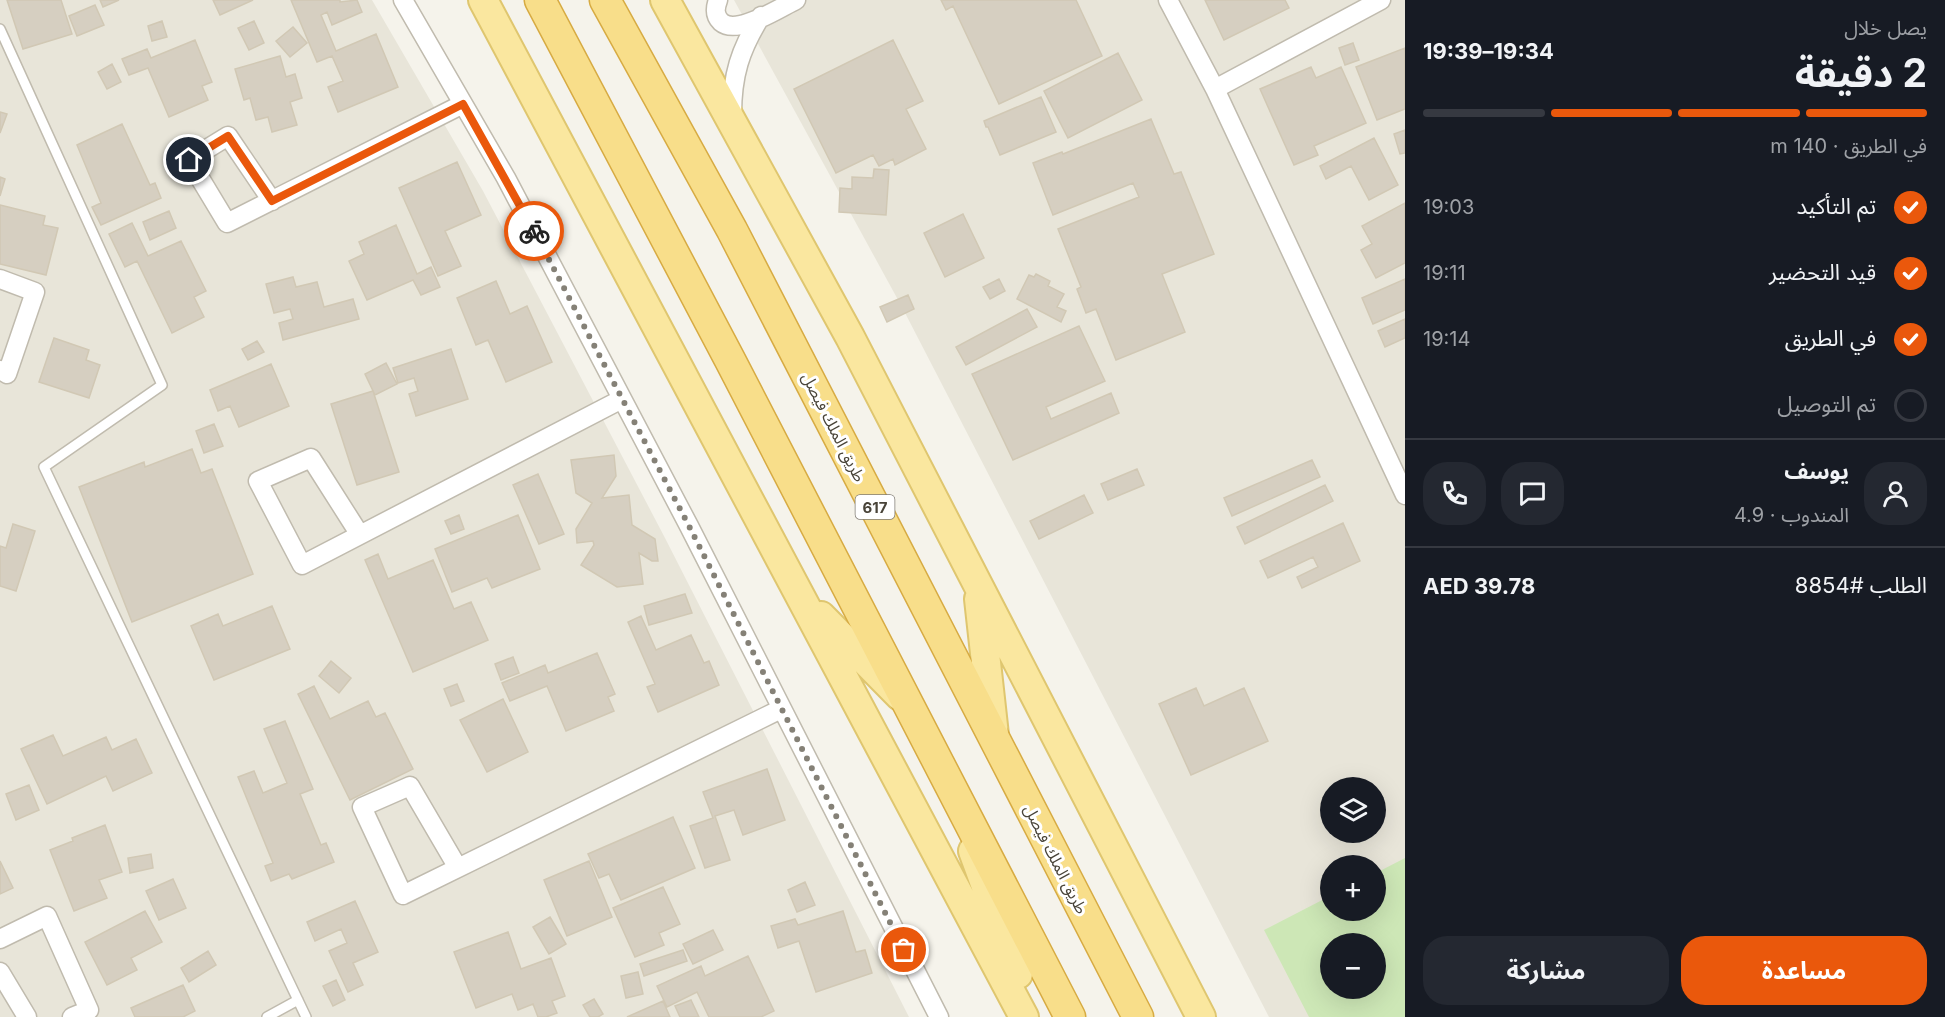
<!DOCTYPE html>
<html lang="ar">
<head>
<meta charset="utf-8">
<style>
	:root { --surface:#171b24; --page:#242831; --text:#f1f3f6; --muted:#9ea1a6; --line:#363941; --accent:#ea580c }
	body { margin:0; font-family:Inter,"Noto Sans Arabic",sans-serif; background:var(--page); color:var(--text); direction:rtl; height:100vh; display:flex; flex-direction:column; font-size:22px; white-space:nowrap }
	* { box-sizing:border-box; margin:0 }
	p { font-size:20px; color:var(--muted) }
	.icon { flex:none; width:33px; height:33px; fill:none; stroke:currentColor; stroke-width:2; stroke-linecap:round; stroke-linejoin:round }
	.map { position:relative; flex:1; overflow:hidden; direction:ltr }
	.panel { display:flex; flex-direction:column; background:var(--surface); width:540px }
	.panel>* { flex:none }
	.tools { position:absolute; left:1320px; top:777px; display:grid; gap:12px }
	.tools a { display:grid; place-items:center; width:66px; height:66px; border-radius:50%; background:var(--surface); box-shadow:0 6px 24px #0002; font-size:30px }
	.pin { position:absolute; display:grid; place-items:center; width:51px; height:51px; color:#fff; margin:-26px; border:3px solid #fff; border-radius:50%; box-shadow:0 2px 6px #0007 }
	.courier { position:absolute; display:grid; place-items:center; width:60px; height:60px; margin:-30px; border:4px solid #ea580c; border-radius:50%; background:#fff; color:#222; box-shadow:0 2px 8px #0007 }
	.headline em { font-style:normal; font-weight:700 }
	.headline div { display:flex; flex-direction:column-reverse }
	.headline { display:flex; align-items:center; justify-content:space-between; height:102px; padding:0 18px }
	h1 { font-size:39px; font-weight:700; line-height:45px }
	.bar { display:grid; grid-template-columns:repeat(4,1fr); gap:9px 6px; align-content:center; height:72px; padding:0 18px }
	.bar i { height:8px; border-radius:4px; background:var(--line) }
	.bar .on { background:var(--accent) }
	.bar p { grid-column:span 4 }
	.line { display:flex; align-items:center; gap:15px; padding:0 18px; border-top:2px solid var(--line) }
	.line div { flex:1 }
	.round { display:grid; place-items:center; flex:none; width:63px; height:63px; border-radius:24px; background:var(--page) }
	ol { padding:0 18px; list-style:none }
	li { display:flex; align-items:center; gap:18px; height:66px }
	li p { margin-inline-start:auto }
	li .icon { padding:6px; border-radius:50%; background:var(--accent); color:#fff; stroke-width:4 }
	li:last-child { color:var(--muted) }
	li i { width:33px; height:33px; border:3px solid var(--line); border-radius:50% }
	.cta { display:flex; gap:12px; margin-top:auto; padding:12px 18px }
	.cta a { flex:1; height:69px; border-radius:24px; background:var(--accent); color:#fff; font-size:24px; font-weight:700; line-height:69px; text-align:center }
	.cta a+a { background:var(--page); color:var(--text) }
	main { display:flex; flex:1; min-height:0 }
	.map>svg:first-child { display:block }
	.residential { fill:#e8e5d9; fill-rule:evenodd }
	.green { fill:#cde7b6; fill-rule:evenodd }
	.building { fill:#d6cfc1; stroke:#d1c8b4; stroke-width:1.5 }
	.lines { fill:none; stroke-linecap:round; stroke-linejoin:round }
	.service-casing { stroke:#c0bbae; stroke-width:12 }
	.minor-casing { stroke:#c0bbae; stroke-width:21 }
	.primary-casing { stroke:#dfc66f; stroke-width:32 }
	.trunk-casing { stroke:#d7ab43; stroke-width:33 }
	.service { stroke:#fff; stroke-width:9 }
	.minor { stroke:#fff; stroke-width:18 }
	.primary { stroke:#fae79f; stroke-width:28 }
	.trunk { stroke:#f8de8a; stroke-width:30 }
	.done { stroke:#858177; stroke-width:6; stroke-dasharray:0 10.8 }
	.route { stroke:#ea580c; stroke-width:8 }
	.labels { text-anchor:middle; dominant-baseline:central; stroke-width:6; stroke-linejoin:round; paint-order:stroke }
	.shield { fill:#fff; stroke:#807c74; stroke-width:1.5 }
	.shield-label { font-size:15px; font-weight:bold; fill:#494439 }
	.street-label { font-size:16px; fill:#494439; stroke:#fff }
</style>
</head>
<body>
<main>
<section class="panel">
<div class="headline"><div><h1>2 دقيقة</h1><p>يصل خلال</p></div><em>19:34–19:39</em></div>
<div class="bar"><i class="on"></i><i class="on"></i><i class="on"></i><i></i><p>في الطريق · 140 m</p></div>
<ol>
<li><svg class="icon" aria-label="check" viewBox="0 0 24 24"><path d="M5 12l5 5 9-10"/></svg>تم التأكيد<p>19:03</p></li>
<li><svg class="icon" aria-label="check" viewBox="0 0 24 24"><path d="M5 12l5 5 9-10"/></svg>قيد التحضير<p>19:11</p></li>
<li><svg class="icon" aria-label="check" viewBox="0 0 24 24"><path d="M5 12l5 5 9-10"/></svg>في الطريق<p>19:14</p></li>
<li><i></i>تم التوصيل</li>
</ol>
<div class="line" style="height:108px"><a class="round"><svg class="icon" aria-label="person" viewBox="0 0 24 24"><circle cx="12" cy="8" r="4"/><path d="M4 21q1-7 8-7t8 7"/></svg></a><div><b>يوسف</b><p>المندوب · 4.9</p></div><a class="round"><svg class="icon" aria-label="chat" viewBox="0 0 24 24"><path d="M4 5h16v11H9l-5 4z"/></svg></a><a class="round"><svg class="icon" aria-label="phone" viewBox="0 0 24 24"><path d="M5 4h4l2 5-3 2q2 4 5 5l2-3 5 2v4C11 20 4 13 5 4z"/></svg></a></div>
<div class="line" style="height:78px"><div>الطلب #8854</div><b>AED 39.78</b></div>
<div class="cta"><a>مساعدة</a><a>مشاركة</a></div>
</section>
<div class="map">
<svg width="1405" height="1017" viewBox="0 0 1405 1017">
	<rect width="100%" height="100%" fill="#f5f3eb"/>
	<!-- residential -->
	<path class="residential" d="M0 0H372L483 191 665 538 909 1017H0Z
		M734 0H1405V1017H1269L903 309ZM1330 788H1376V832H1330ZM1330 866H1376V910H1330ZM1330 944H1376V988H1330Z"/>
	<!-- green -->
	<path class="green" d="M1405 858V1017H1309L1264 930 1330 896V910H1376V873ZM1330 944H1376V988H1330Z"/>
	<!-- building -->
	<path class="building" d="M7 0H61L72 34 23 49Z
		M100 0H119L103 7Z
		M213 0H253L220 15Z
		M291 0H340V2L357 0 362 12 332 25 327 12 321 15 336 51 376 34 398 87 338 112 328 87 343 81 332 56 317 62Z
		M941 0H1076L1102 56 999 104 953 6 946 10Z
		M1205 0H1285L1289 8 1224 40Z
		M95 5 104 25 77 36 69 16Z
		M162 21 167 37 152 41 148 26Z
		M254 21 264 43 249 50 238 28Z
		M293 27 307 43 290 57 276 41Z
		M195 40 212 82 202 86 208 100 169 117 148 68 129 75 122 59 147 49 151 58Z
		M893 40 923 101 906 109 926 149 895 165 893 159 879 166 873 155 836 173 794 89Z
		M1353 43 1359 60 1345 65 1339 48Z
		M1405 48V109L1377 120 1356 67Z
		M1118 53 1142 100 1068 138 1044 91Z
		M280 56 286 77 295 74 302 98 290 102 297 125 272 132 268 117 256 120 250 98 244 100 235 69Z
		M112 64 121 82 107 89 98 72Z
		M1311 67 1316 78 1341 67 1366 123 1314 146 1318 155 1294 165 1260 89Z
		M1041 97 1056 132 1000 155 988 127H986L984 121Z
		M0 112 7 114 0 133Z
		M1151 119 1174 174 1181 172 1214 254 1162 274 1185 332 1116 360 1096 309 1086 313 1077 289 1081 287 1058 229 1139 197 1133 183 1053 215 1033 163 1062 152 1063 154Z
		M122 124 150 185 155 183 161 198 101 225 92 207 101 203 77 145Z
		M1405 130V153L1400 154 1394 134Z
		M1374 138 1398 185 1369 200 1351 166 1326 179 1320 166Z
		M457 162 481 215 445 231 461 266 438 276 399 188Z
		M874 169 889 170 886 215 839 212 840 188 852 189V177L873 178Z
		M0 177 5 179 0 196Z
		M1405 203V263L1376 278 1361 250 1372 244 1362 226Z
		M0 205 45 216 43 225 58 228 46 275 0 264Z
		M169 211 176 228 150 240 143 222Z
		M963 214 984 258 945 277 924 233Z
		M132 223 148 256 181 241 206 291 194 297 204 317 172 333 137 261 125 267 109 234Z
		M396 225 417 274 431 267 440 287 421 295 413 280 367 300 349 261 364 254 359 242Z
		M1036 274 1050 281 1048 286 1064 294 1057 307 1066 311 1061 322 1017 299 1029 275 1034 277Z
		M293 277 296 287 317 282 324 307 353 299 359 319 283 340 279 323 293 319 290 309 274 313 266 284Z
		M999 279 1005 291 990 299 983 287Z
		M1405 279V310L1373 324 1362 298Z
		M496 281 510 314 527 306 552 362 506 382 488 340 476 345 457 298Z
		M908 295 914 309 887 322 880 307Z
		M1027 309 1037 327 966 365 956 347Z
		M1405 319V338L1385 347 1378 331Z
		M1079 326 1105 381 1046 407 1051 419 1111 393 1119 413 1013 460 972 374Z
		M54 338 89 350 86 360 100 365 89 398 39 382Z
		M257 341 264 352 248 360 242 349Z
		M451 349 468 399 416 416 409 394 418 391 414 378 398 383 393 368Z
		M386 363 397 384 375 395 365 374Z
		M271 364 289 406 239 427 230 406 218 411 210 390Z
		M373 391 399 472 357 485 331 404Z
		M214 424 223 446 204 453 196 431Z
		M192 449 201 473 212 469 253 574 132 622 79 487 144 462 145 467Z
		M614 455 616 476 602 498 629 495 632 525 655 539 658 561H652L639 553 643 584 617 587 581 565 594 545 593 541 577 543 576 529 592 503 576 493 571 460Z
		M1312 460 1320 477 1232 516 1224 498Z
		M1137 469 1144 485 1108 500 1101 484Z
		M538 474 564 534 539 544 513 485Z
		M1325 485 1333 501 1245 544 1237 527Z
		M1084 495 1093 513 1039 539 1030 521Z
		M459 515 464 529 451 534 445 521Z
		M518 515 540 569 492 588 487 578 452 592 435 549Z
		M1343 523 1360 561 1302 588 1297 577 1318 567 1313 557 1268 578 1260 561Z
		M13 524 35 531 16 591 0 586V546L6 548Z
		M378 554 388 579 433 560 454 609 471 602 488 640 413 672 365 560Z
		M685 594 692 613 649 625 644 606Z
		M272 606 290 649 214 680 191 626 218 614 223 626Z
		M641 616 656 650 691 635 704 663 709 661 719 685 658 712 647 687 655 684 628 622Z
		M597 653 615 694 608 697 614 711 566 731 547 686 510 701 502 683 545 665 548 673Z
		M513 657 519 673 501 680 495 664Z
		M331 661 351 678 339 693 319 676Z
		M457 684 464 701 451 706 444 689Z
		M314 686 330 719 368 701 376 717 385 713 413 769 350 800 298 694Z
		M1196 688 1204 706 1244 688 1268 741 1191 775 1159 704Z
		M503 699 528 752 487 772 460 720Z
		M285 721 313 789 300 794 321 845 326 843 334 862 292 879 289 874 271 881 265 866 273 863 238 777 254 771 263 793 287 783 264 729Z
		M53 735 63 756 106 737 112 750 136 739 152 773 113 791 106 776 47 804 21 749Z
		M767 769 785 820 743 835 734 810 715 816 730 860 705 868 690 826 713 818 703 792Z
		M29 785 39 810 16 820 6 794Z
		M673 817 695 868 621 900 609 874 599 878 588 854Z
		M105 825 122 872 99 880 107 898 74 911 50 850 73 841 72 838Z
		M151 854 153 868 130 873 128 858Z
		M0 861 13 888 0 894Z
		M589 861 612 917 567 936 544 880Z
		M173 879 186 908 159 920 146 891Z
		M805 882 815 905 797 912 788 890Z
		M663 887 680 924 659 933 664 945 635 957 613 908Z
		M355 901 378 952 353 963 363 985 348 992 329 951 347 943 341 929 315 941 307 922Z
		M145 911 162 942 131 958 137 970 107 985 85 942Z
		M843 911 856 952 865 950 872 973 816 992 799 941 778 948 771 926 795 919 798 925Z
		M550 917 566 944 549 954 533 927Z
		M713 930 723 950 693 964 683 944Z
		M508 932 521 969 551 958 565 996 552 1001 557 1013 546 1017H538L533 1004 518 1010 512 994 476 1008 454 952Z
		M683 950 687 961 644 976 640 964Z
		M208 951 216 965 189 982 181 968Z
		M748 956 774 1011 761 1017H709L697 992 667 1007 657 986 701 966 705 976Z
		M638 972 643 994 626 998 621 976Z
		M336 980 345 1000 333 1006 323 986Z
		M183 985 195 1011 183 1017H135L131 1008Z
		M594 999 603 1014 598 1017H590L583 1005Z
		M691 1000 699 1017H680L675 1006Z
		M663 1001 670 1017H627Z"/>
	<g class="lines">
		<defs>
			<path id="service" d="M0 29 162 385 44 467 306 1017
				M267 1017 298 1000"/>
			<path id="minor" d="M403 0 506 178 689 526 939 1017
				M718 0C715 8 714 15 721 22 737 36 779 8 796 0
				M1168 0 1215 89 1405 495
				M1215 89 1381 0
				M732 115C732 75 740 50 761 16
				M272 201 228 136 189 160 227 223 463 104
				M0 279 35 292 7 374 0 370
				M360 535 311 458 258 481 302 565 622 399
				M458 868 410 786 362 807 403 895 781 709
				M0 939 47 916 89 1010 72 1017
				M0 972 27 1017"/>
			<path id="primary" d="M483 0 1024 1017
				M665 0 850 337 1201 1017
				M979 599 994 735
				M821 616 900 696
				M973 851 1018 974"/>
			<path id="trunk" d="M540 0 730 360 1070 1017
				M605 0 732 230 1138 1017"/>
		</defs>
		<!-- service casing -->
		<use href="#service" class="service-casing"/>
		<!-- minor casing -->
		<use href="#minor" class="minor-casing"/>
		<!-- primary casing -->
		<use href="#primary" class="primary-casing"/>
		<!-- trunk casing -->
		<use href="#trunk" class="trunk-casing"/>
		<!-- service -->
		<use href="#service" class="service"/>
		<!-- minor -->
		<use href="#minor" class="minor"/>
		<!-- primary -->
		<use href="#primary" class="primary"/>
		<!-- trunk -->
		<use href="#trunk" class="trunk"/>
	</g>
	<g class="lines">
		<!-- done -->
		<path class="done" d="M534 231 689 526 904 950"/>
		<!-- route -->
		<path class="route" d="M189 160 228 136 272 201 463 104 534 231"/>
	</g>
	<g class="labels">
		<!-- shield labels -->
		<rect class="shield" x="855.5" y="495" width="39" height="24" rx="4.5"/>
		<g class="shield-label">
			<text x="875" y="507">617</text>
		</g>
		<!-- street labels -->
		<g class="street-label">
			<text transform="translate(834 427) rotate(63)">طريق الملك فيصل</text>
			<text transform="translate(1056 859) rotate(63)">طريق الملك فيصل</text>
		</g>
	</g>
</svg>
<div class="tools">
<a><svg class="icon" aria-label="layers" viewBox="0 0 24 24"><path d="M12 4l9 5-9 5-9-5zM3 14l9 5 9-5"/></svg></a>
<a>+</a>
<a>−</a>
</div>
<div class="pin" style="left:904px;top:950px;background:#ea580c"><svg class="icon" aria-label="bag" viewBox="0 0 24 24"><path d="M5 8h14l-1 12H6zM9 8a3 3 0 0 1 6 0"/></svg></div>
<div class="pin" style="left:189px;top:160px;background:#1f2937"><svg class="icon" aria-label="home" viewBox="0 0 24 24"><path d="M3 11l9-7 9 7M6 9v11h12V9"/></svg></div>
<div class="courier" style="left:534px;top:231px"><svg class="icon" aria-label="bike" viewBox="0 0 24 24"><circle cx="6" cy="16" r="4"/><circle cx="18" cy="16" r="4"/><path d="M6 16l4-8h5l3 8M10 8l3 8H6M13 5h3"/></svg></div>
</div>
</main>
</body>
</html>
